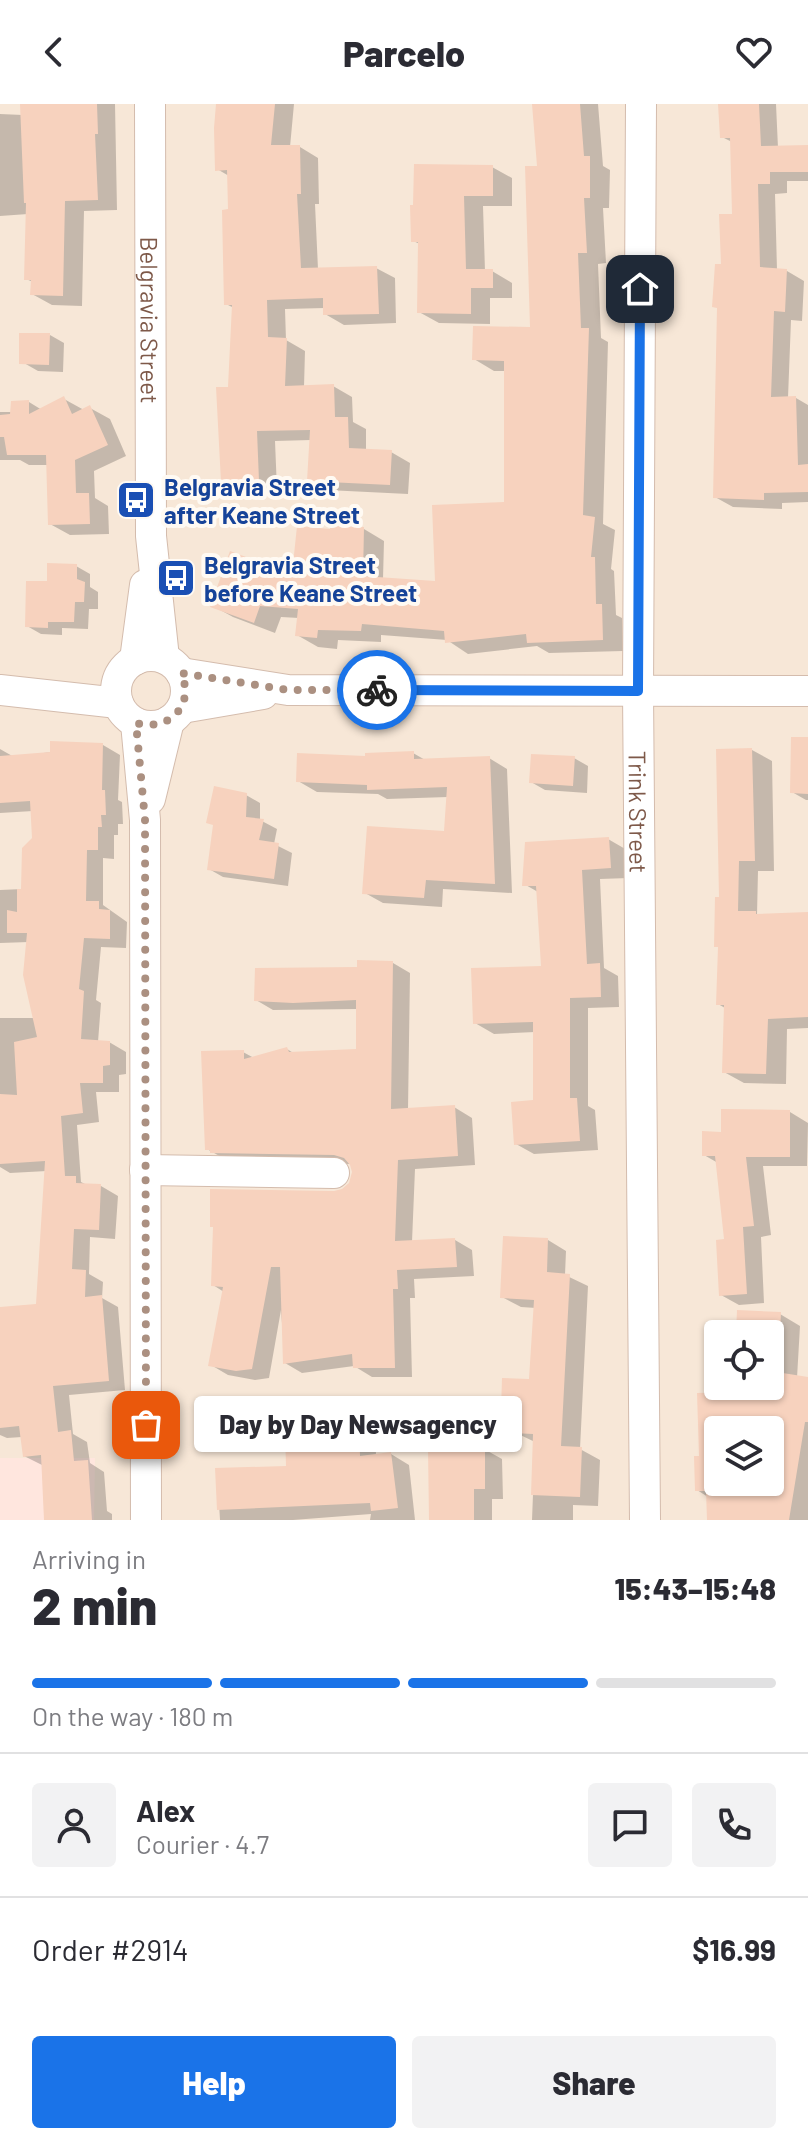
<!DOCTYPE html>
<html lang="en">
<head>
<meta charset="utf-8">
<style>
	:root { --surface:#fff; --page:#f2f2f3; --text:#2b2b33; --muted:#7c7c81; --line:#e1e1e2; --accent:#1a73e8 }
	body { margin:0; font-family:Barlow,sans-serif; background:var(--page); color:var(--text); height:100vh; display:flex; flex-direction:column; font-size:30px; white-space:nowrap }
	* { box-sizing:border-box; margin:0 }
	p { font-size:26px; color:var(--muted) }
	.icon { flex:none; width:44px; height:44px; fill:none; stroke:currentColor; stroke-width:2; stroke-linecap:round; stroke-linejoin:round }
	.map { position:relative; height:1416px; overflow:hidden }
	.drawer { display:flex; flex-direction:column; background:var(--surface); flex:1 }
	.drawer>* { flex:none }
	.tools { position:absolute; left:704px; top:1216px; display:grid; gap:16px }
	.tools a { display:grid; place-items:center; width:80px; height:80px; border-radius:8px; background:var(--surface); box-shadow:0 2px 6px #0004; font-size:40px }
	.pin { position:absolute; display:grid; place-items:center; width:68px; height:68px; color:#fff; margin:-34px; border-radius:16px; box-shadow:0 4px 12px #0006 }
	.courier { position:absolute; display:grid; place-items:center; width:80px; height:80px; margin:-40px; border:6px solid #1a73e8; border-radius:50%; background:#fff; color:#222; box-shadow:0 2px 10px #0007 }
	.bubble { position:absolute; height:56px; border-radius:8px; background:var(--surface); box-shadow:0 2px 6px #0004; font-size:26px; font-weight:800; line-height:56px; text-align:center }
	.head em { font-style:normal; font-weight:800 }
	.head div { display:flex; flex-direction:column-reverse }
	.head { display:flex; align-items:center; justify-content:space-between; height:136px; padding:0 32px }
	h1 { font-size:52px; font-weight:800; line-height:60px }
	.bar { display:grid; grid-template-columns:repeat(4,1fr); gap:12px 8px; align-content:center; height:96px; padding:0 32px }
	.bar i { height:10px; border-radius:6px; background:var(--line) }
	.bar .on { background:var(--accent) }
	.bar p { grid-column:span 4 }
	.line { display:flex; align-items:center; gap:20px; padding:0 32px; border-top:2px solid var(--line) }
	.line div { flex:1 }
	.round { display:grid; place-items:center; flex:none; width:84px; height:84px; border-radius:8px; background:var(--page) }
	.cta { display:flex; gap:16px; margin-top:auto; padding:16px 32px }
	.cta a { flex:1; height:92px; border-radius:8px; background:var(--accent); color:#fff; font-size:32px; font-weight:800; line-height:92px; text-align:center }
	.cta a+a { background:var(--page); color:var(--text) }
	header { display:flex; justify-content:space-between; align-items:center; height:104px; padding:0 32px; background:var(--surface); font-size:36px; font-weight:800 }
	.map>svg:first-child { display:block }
	.residential { fill:#f7e7d7; fill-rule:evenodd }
	.commercial { fill:#ffe6de }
	.shadow { fill:#0003; fill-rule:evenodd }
	.building { fill:#f7d2be; fill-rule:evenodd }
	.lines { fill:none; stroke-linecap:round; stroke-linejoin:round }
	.minor-casing { stroke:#d4bcad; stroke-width:32 }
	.minor { stroke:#fff; stroke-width:30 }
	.done { stroke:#ab9081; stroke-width:8; stroke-dasharray:0 14.4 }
	.route { stroke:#1a73e8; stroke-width:10 }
	.labels { text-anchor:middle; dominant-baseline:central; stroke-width:8; stroke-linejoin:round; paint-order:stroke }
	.street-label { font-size:24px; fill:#7e5949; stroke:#fffaf3 }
	.transit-label { font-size:24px; font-weight:bold; fill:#164399; stroke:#fffaf3; text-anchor:start }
</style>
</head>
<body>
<header><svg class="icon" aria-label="back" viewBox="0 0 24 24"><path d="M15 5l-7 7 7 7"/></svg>Parcelo<svg class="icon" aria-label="heart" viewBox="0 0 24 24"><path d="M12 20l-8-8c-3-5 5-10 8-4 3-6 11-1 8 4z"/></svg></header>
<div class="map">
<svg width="808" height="1416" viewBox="0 0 808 1416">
	<rect width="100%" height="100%" fill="#fff6ea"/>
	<!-- residential -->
	<path class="residential" d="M0 0H808V1416H0ZM718 1230H770V1282H718ZM718 1326H770V1378H718Z"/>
	<!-- commercial -->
	<path class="commercial" d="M0 1354H95L94 1416H0Z"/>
	<!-- shadow -->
	<path class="shadow" d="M40 0H115L117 106 84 107 82 202 52 201 32 190 33 178 26 175 28 110 0 112V10L23 11Z
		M218 0H294L290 43H300L318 54 319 100H315L318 165 376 164 395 174 396 219 344 221 325 210V204L285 205 286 236 305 247 304 283 333 282 352 293 353 318 366 325V347L391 348 410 359 408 390 327 386 309 376 311 336 275 337 277 386 241 388 223 377 234 204 226 200 229 72 217 65Z
		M534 0H598L603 62 610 66 609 104H603L606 159 598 160 601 234 608 238 603 420 615 426 611 465 614 467 616 511 622 514 623 547 549 549 537 542 468 550 447 536 381 531V538L338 536 337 545 318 543 297 531 299 514 281 513 275 529 233 513 213 502 294 473 332 427 364 425 384 437 383 475 437 480 506 400V267H494L474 255 533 225 539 64Z
		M720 0H776L778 44H808V77H787V89L775 90 777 166 787 167 804 177 802 217 791 216 788 294H796L808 301V398L782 399V405L733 403 715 393 723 163 734 112 732 38 722 33Z
		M492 63 512 74V102H483L485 167H492L512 179V194H490V220L439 219 419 208 420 140 413 137Z
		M50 231 64 239 63 268 38 267 24 259Z
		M64 295 84 306 90 304 110 315 126 352 94 367 95 394 108 402 109 430 70 431 50 420 48 361H29L20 356H0V308H12L29 298 42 306Z
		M76 462 90 470V483L98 488V505H89L88 525 62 524V531L41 530 27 522Z
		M103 641 120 651 118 696 122 698 123 720H118V731H114V755L103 754V801L127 818 126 844 101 843 96 896 101 899 98 938H109L126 948V970L119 971V988H96L99 1018 77 1021 81 1078 87 1081 101 1082 118 1092 115 1135 90 1133 89 1170 103 1178 102 1194 118 1203 125 1286 69 1291 73 1330 87 1338 90 1359 104 1368 107 1407 112 1410V1416H46L44 1362 24 1352 22 1333 7 1334 0 1331V1205L38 1202 47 1067 10 1069 0 1063V914H35L29 838 0 839V786L23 785 34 735 33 707 0 709V645L14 653Z
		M752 646 772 657 774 767H758L757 811 808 810V924L787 925 786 980 744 979 724 968 725 904 718 900 721 795Z
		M413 649 427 657 489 654 507 665 512 789 443 785 442 803 383 799 365 789 446 729 448 693 387 695 378 690 317 688 298 677 367 654Z
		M574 654 588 662 587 689 545 686 531 678Z
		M808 659V696H806L792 688Z
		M246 691 260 699V716L277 725 274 740 292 749 288 782 223 773 209 765Z
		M608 735 627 746 629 774 600 775 604 864 618 872 619 903 588 904V1002L595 1006 598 1046 534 1050 516 1040 535 998V928L494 930 475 919 543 864 538 788 524 780Z
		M393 859 410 869 408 1006 454 1003 472 1014 475 1061 415 1065 412 1138 455 1136 472 1146 474 1172 414 1175 415 1194H410L412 1273H372L354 1262 302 1269 285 1259 281 1206 269 1274 255 1276 228 1271 211 1261 224 1188 213 1181 334 1089 343 1087 351 1080 354 1069 352 1060 230 1058 207 1045 243 948 254 954 287 945 295 950 358 947V905L273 906 256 896 359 865Z
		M790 1008 808 1019 807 1062H763L771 1131 761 1133 764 1199 739 1201 721 1191 727 1137 718 1059 704 1051 723 1030Z
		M548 1136 566 1147 565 1171 588 1182 580 1345 600 1356 598 1402 573 1401V1416H532L535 1338 514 1328V1311L503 1305 531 1277 536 1204 521 1203 502 1193Z
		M780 1210 800 1222 797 1274 808 1275V1416H709L708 1393 697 1386 701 1353 735 1290V1282H770V1230H738ZM718 1326H770V1378H718Z
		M357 1294 375 1304 376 1352 391 1350 409 1361 415 1416H370L371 1410 293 1416H220L217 1366 288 1364Z
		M484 1345 502 1355 503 1395H492V1416H431Z"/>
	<!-- building -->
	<path class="building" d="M20 0H97L98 30H95L98 96 65 97 63 192 30 191 31 176H24L26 99H24Z
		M216 0H275L271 41H300L301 90H297L301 164 377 162 379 210 323 211V194L267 196 268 233 287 234 285 282 334 280 335 313H348L349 344 392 346 390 381 307 377 310 326 257 327 259 377 221 378 216 283H228L232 201H224L222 106 228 105 227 66 215 67 214 24Z
		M532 0H580L584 52H590V94H584L587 149H578L581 224H589L583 411 595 413 591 453H595L596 500H602L603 536 527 539 526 530 445 539 444 527 362 520 361 527 318 526 317 534 295 532 298 505 260 502 254 519 210 503 230 447 292 470 297 422 330 425V422L364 423 363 472 435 477 432 401 504 398V257L472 256 473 222 530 223 525 62H537Z
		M718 0H759L761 42 808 41V68H770V80H758L760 163 787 165 785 208 774 207 771 293 796 292 798 361 808 360V388L764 389V396L713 394 717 204 712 203 715 160H721L719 110H732L730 34H720Z
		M414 60 493 61V92H464L466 165H493V184H471V210L417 209 418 138H411L410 101H413Z
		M19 229H50L49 261 19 260Z
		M64 292 72 310 90 301 108 341 75 356 76 389H89L90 420 48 421 46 351H7L4 333H0V311L10 310 11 297 29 296V310Z
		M47 459 77 460V475L85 478 84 498H75L74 518H48V524L25 523 26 477H47Z
		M791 633H808V690L790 689Z
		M50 637 103 639 102 686H105L106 711H101L102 723H98V746H87L86 797H99V805L110 806V835L84 834 79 885 84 887 81 935 110 937V961L103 962V979H80L83 1009 61 1012 65 1072H76V1079L101 1080 99 1126 74 1125 72 1165 86 1166 85 1193 102 1191 109 1277 53 1282 58 1328 71 1326 74 1357 88 1356 92 1416H44L41 1351 23 1353 19 1322 0 1324V1203L36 1200 45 1057 0 1060V990L17 991 14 938 37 933 23 871 27 829H7V806L17 808V785H21L22 744 32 734 30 697 0 699V652L50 648Z
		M752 644 755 757H739L738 807H756V810L808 808V913L768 915 766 970 722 969 724 901H716L718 843H714L715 793H719L716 645Z
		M414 647V655L490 652 495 780 426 776 424 794 362 790 367 722 444 727 447 683 367 686V681L296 678 297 649 365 652V649Z
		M531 650 575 652 573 682 529 679Z
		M214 682 247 689 246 713 264 715 259 736 279 739 274 775 207 766 213 721 206 719Z
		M609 733 611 764 582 766 587 860 600 859 601 893 570 894V994H577L580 1037 514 1041 511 998 533 996V918L473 920 471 864 541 862 536 782H522L525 738Z
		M357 856 393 857 391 1005 455 1001 458 1052 398 1056 395 1137 455 1134 457 1163 397 1166 398 1185H393L395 1264H353L352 1250 283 1260 280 1163H271L252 1265 236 1267 208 1262 223 1183 211 1182 213 1123H210V1085L334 1087 342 1085 349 1079 352 1068 350 1061 344 1054 334 1051 210 1049V1046H205L201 947 244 946V955L287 943 289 948 356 945V896L293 899 254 897 255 864 357 863Z
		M721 1005 790 1006V1053H746L754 1122 743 1123 747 1190 719 1192 716 1136 724 1135 715 1052H702V1027L721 1028Z
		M503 1132 548 1134 547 1168 570 1170 561 1342 582 1343 580 1393 531 1391 533 1330 512 1329V1306H501L502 1274 529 1275 534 1196 500 1194Z
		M737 1206 781 1208 780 1230H736Z
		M770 1267 808 1273V1318H805L789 1416H707L706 1387H695L694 1352H699L697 1289 770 1287ZM718 1326H770V1378H718Z
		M358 1292 360 1352 391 1348 398 1404 371 1407 370 1399 217 1406 215 1364 286 1362 284 1293Z
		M485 1343V1385H474V1416H429L428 1344Z"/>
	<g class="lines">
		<defs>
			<g id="minor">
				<path id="s1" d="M150 0 151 432 164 554"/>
				<path id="s2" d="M641 0 638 587 645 1416"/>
				<circle cx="151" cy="587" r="35"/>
				<path d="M135 556 145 481"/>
				<path d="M181 569 288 586 808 587"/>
				<path d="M0 586 118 599"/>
				<path d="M182 604 263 590"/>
				<path d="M136 619 145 716 146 1416"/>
				<path d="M150 695 169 617"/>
				<path d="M145 1066 334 1069"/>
			</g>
		</defs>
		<!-- minor casing -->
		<use href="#minor" class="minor-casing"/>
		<!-- minor -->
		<use href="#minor" class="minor"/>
	</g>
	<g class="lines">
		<!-- done -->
		<path class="done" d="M146 1321 145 716 136 619C168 628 196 602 181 569L288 586H377"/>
		<!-- route -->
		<path class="route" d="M377 586 638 587 640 185"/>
	</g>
	<!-- icons -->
	<defs>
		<symbol id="bus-square" viewBox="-11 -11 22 22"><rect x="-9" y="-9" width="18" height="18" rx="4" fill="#1a4fb4" stroke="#fffaf3"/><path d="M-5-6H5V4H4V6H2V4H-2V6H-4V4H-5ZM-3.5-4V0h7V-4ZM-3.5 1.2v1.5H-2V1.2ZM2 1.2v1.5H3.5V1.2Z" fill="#fff"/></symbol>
	</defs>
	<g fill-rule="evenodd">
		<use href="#bus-square" x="114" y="374" width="44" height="44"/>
		<use href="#bus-square" x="154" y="452" width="44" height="44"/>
	</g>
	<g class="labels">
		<!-- street labels -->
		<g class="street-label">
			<text stroke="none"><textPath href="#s1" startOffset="216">Belgravia Street</textPath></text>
			<text stroke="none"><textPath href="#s2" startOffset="708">Trink Street</textPath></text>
		</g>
		<!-- transit labels -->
		<g class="transit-label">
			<text x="164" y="382">Belgravia Street<tspan x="164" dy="28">after Keane Street</tspan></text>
			<text x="204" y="460">Belgravia Street<tspan x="204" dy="28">before Keane Street</tspan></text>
		</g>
	</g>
</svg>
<div class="tools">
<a><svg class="icon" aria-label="locate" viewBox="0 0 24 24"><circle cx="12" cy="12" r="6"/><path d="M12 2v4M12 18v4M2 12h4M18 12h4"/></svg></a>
<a><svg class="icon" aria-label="layers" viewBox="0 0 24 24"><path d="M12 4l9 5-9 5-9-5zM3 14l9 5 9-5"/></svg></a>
</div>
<div class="pin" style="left:146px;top:1321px;background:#ea580c"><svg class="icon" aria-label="bag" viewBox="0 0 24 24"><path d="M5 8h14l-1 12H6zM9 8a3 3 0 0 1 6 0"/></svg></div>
<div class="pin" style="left:640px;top:185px;background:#1f2937"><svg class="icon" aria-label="home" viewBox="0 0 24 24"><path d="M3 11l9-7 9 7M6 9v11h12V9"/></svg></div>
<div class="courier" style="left:377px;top:586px"><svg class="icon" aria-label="bike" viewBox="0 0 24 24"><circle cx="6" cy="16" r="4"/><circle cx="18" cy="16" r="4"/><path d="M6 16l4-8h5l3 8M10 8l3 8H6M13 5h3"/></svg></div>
<div class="bubble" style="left:194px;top:1292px;width:328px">Day by Day Newsagency</div>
</div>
<section class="drawer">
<div class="head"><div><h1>2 min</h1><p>Arriving in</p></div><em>15:43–15:48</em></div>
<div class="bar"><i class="on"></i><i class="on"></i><i class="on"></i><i></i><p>On the way · 180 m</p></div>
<div class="line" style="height:144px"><a class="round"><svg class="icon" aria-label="person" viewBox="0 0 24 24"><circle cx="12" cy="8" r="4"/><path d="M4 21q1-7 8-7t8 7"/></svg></a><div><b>Alex</b><p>Courier · 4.7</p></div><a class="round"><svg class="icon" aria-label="chat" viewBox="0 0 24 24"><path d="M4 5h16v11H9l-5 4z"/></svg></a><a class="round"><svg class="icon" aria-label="phone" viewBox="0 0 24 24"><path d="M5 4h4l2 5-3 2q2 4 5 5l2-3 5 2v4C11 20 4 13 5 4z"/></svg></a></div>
<div class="line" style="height:104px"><div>Order #2914</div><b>$16.99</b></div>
<div class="cta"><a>Help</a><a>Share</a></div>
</section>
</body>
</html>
